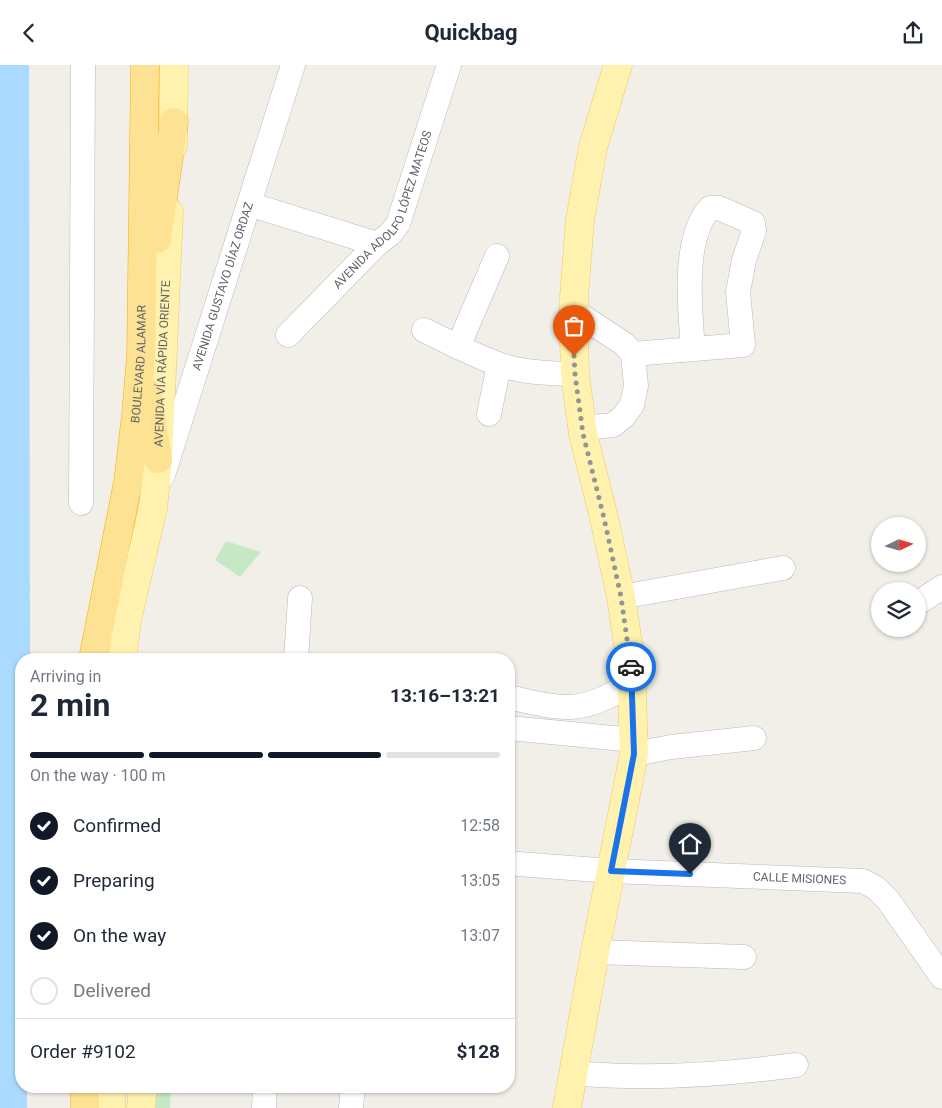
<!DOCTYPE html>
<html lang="en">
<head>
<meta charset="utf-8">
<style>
	:root { --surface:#fff; --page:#f6f6f7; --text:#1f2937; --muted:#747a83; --line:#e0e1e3; --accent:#111827 }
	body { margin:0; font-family:Roboto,sans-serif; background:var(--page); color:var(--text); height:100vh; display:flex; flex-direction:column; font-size:19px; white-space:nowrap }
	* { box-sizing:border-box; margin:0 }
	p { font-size:16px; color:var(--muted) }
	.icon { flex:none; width:28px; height:28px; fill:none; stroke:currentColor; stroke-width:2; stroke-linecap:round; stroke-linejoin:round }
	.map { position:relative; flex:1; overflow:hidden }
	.sheet { position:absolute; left:15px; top:588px; width:500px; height:440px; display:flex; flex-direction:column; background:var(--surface); border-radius:20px; box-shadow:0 1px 4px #0004 }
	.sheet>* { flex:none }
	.needle { width:32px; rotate:85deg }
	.fabs { position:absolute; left:871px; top:452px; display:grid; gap:10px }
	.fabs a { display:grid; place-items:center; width:55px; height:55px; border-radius:50%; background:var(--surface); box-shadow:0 1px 4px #0004; font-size:25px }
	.pin { position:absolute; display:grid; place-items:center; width:42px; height:42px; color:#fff; margin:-51px -21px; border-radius:50% 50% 50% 0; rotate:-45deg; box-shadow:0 0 5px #0007 }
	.pin .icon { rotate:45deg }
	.courier { position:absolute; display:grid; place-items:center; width:50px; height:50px; margin:-25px; border:4px solid #1a73e8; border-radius:50%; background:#fff; color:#222; box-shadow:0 1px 6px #0007 }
	.overview em { font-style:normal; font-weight:700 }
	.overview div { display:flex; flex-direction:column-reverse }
	.overview { display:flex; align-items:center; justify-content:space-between; height:85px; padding:0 15px }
	h1 { font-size:32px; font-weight:700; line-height:38px }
	.bar { display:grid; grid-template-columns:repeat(4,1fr); gap:8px 5px; align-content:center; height:60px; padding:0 15px }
	.bar i { height:6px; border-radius:4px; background:var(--line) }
	.bar .active { background:var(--accent) }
	.bar p { grid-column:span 4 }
	.line { display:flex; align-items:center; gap:12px; padding:0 15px; border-top:1px solid var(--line) }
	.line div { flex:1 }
	ol { padding:0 15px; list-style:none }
	li { display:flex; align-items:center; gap:15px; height:55px }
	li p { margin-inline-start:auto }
	li .icon { padding:5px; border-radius:50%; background:var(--accent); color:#fff; stroke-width:4 }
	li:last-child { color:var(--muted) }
	li i { width:28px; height:28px; border:2px solid var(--line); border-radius:50% }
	header { display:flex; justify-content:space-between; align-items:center; height:65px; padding:0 15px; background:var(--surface); font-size:22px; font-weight:700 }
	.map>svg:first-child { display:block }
	.green { fill:#c5e8c5 }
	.water { fill:#aadaff }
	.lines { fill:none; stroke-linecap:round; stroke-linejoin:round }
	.minor-casing { stroke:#b5b8bc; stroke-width:25 }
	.major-casing { stroke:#f2c960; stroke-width:29 }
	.highway-casing { stroke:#f9ab00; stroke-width:29 }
	.minor { stroke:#fff; stroke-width:24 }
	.major { stroke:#fff2af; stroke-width:28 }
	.highway { stroke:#fde293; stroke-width:28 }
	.done { stroke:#929495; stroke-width:5; stroke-dasharray:0 9 }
	.route { stroke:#1a73e8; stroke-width:6 }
	.labels { text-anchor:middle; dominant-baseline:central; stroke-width:4.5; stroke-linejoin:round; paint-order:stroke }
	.street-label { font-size:12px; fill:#5f6368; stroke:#fff }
</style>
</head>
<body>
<header><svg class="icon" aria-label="back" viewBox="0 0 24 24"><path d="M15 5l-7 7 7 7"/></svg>Quickbag<svg class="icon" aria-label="share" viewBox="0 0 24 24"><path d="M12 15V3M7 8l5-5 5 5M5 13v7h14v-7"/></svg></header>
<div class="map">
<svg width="942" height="1043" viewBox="0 0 942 1043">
	<rect width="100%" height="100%" fill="#f1efe8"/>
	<!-- green -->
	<path class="green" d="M226 476 261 487 240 512 215 495Z
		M151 1021H171L170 1043H149Z"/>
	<!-- water -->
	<path class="water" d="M0 0H29L30 594H21V1021H27V1043H0Z"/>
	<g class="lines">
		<defs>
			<g id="minor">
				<path d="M249 139 377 179"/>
				<path d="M574 246 624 279 633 289 743 280 738 227 744 195 754 166 753 158 719 143H710C682 173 690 245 693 284"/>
				<path d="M424 265C448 277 473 290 498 299 522 308 549 308 575 309"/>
				<path id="s1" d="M288 270 377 179 390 169 398 159 449 0"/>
				<path d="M458 282 497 191"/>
				<path d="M489 349 499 300"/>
				<path d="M582 363 613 360 623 352 632 340 636 321 633 289"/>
				<path id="s2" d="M163 410 293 0"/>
				<path d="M81 438 83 0"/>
				<path d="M621 532 783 503"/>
				<path d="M918 538 942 522"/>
				<path d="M296 594 300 533"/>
				<path d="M509 632C564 645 581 650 632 618"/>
				<path d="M509 663 634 675"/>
				<path d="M634 689 671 682 754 673"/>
				<path id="s3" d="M518 799 611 806 863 816 876 823 888 835 942 912"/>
				<path d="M595 887 744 892"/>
				<path d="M573 1008C648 1015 722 1010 796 1000"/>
				<path d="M264 1043 265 1021"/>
				<path d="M351 1043 353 1021"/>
			</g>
			<g id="major">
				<path d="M173 81 174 0"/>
				<path id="s4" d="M122 594 127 555 153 443 158 394 169 147"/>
				<path d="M111 1021V1043"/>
				<path d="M141 1043 143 1021"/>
				<path d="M567 1043 595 887 634 689 631 599 621 532 604 453 583 369 575 309 574 274V232L580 155 593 82 618 0"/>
			</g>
			<g id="highway">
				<path d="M157 174 174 57"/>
				<path d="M147 328 158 394"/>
				<path id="s5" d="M93 594 128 417 136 350 141 291 145 0"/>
				<path d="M85 1021V1043"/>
			</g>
		</defs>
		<!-- minor casing -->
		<use href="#minor" class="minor-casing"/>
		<!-- major casing -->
		<use href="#major" class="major-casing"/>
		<!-- highway casing -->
		<use href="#highway" class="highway-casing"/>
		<!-- minor -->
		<use href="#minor" class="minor"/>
		<!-- major -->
		<use href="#major" class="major"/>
		<!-- highway -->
		<use href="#highway" class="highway"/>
	</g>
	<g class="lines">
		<!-- done -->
		<path class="done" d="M574 291 575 309 583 369 604 453 621 532 631 602"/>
		<!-- route -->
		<path class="route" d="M631 602 634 689 611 806 690 809"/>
	</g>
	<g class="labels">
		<!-- street labels -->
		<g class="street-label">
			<text stroke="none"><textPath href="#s1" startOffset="161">AVENIDA ADOLFO LÓPEZ MATEOS</textPath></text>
			<text stroke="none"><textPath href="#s2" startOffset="198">AVENIDA GUSTAVO DÍAZ ORDAZ</textPath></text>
			<text stroke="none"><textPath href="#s5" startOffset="299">BOULEVARD ALAMAR</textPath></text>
			<text stroke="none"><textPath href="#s4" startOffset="299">AVENIDA VÍA RÁPIDA ORIENTE</textPath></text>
			<text stroke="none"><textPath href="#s3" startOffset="282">CALLE MISIONES</textPath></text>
		</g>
	</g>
</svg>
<div class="fabs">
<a><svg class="needle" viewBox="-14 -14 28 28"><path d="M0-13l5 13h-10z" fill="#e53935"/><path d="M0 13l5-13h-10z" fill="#747a83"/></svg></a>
<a><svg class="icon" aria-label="layers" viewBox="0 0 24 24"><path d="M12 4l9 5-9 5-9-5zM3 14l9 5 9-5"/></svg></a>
</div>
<div class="pin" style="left:574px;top:291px;background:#ea580c"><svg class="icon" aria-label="bag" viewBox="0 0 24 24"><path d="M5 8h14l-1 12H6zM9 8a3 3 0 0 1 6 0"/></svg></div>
<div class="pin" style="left:690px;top:809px;background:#1f2937"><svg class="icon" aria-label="home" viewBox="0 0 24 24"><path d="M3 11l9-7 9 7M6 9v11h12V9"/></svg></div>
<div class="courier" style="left:631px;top:602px"><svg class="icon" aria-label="car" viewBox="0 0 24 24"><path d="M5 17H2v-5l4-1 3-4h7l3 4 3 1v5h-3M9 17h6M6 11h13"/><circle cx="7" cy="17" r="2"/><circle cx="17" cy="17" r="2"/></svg></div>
<section class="sheet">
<div class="overview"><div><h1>2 min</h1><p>Arriving in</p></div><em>13:16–13:21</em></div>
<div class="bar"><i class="active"></i><i class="active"></i><i class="active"></i><i></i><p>On the way · 100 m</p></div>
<ol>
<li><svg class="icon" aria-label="check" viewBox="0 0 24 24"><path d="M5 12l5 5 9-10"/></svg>Confirmed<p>12:58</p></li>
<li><svg class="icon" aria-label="check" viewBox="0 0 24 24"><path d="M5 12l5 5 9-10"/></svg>Preparing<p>13:05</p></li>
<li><svg class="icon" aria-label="check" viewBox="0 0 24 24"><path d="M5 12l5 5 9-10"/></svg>On the way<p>13:07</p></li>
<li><i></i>Delivered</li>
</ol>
<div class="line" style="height:65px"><div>Order #9102</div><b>$128</b></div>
</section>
</div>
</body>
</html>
